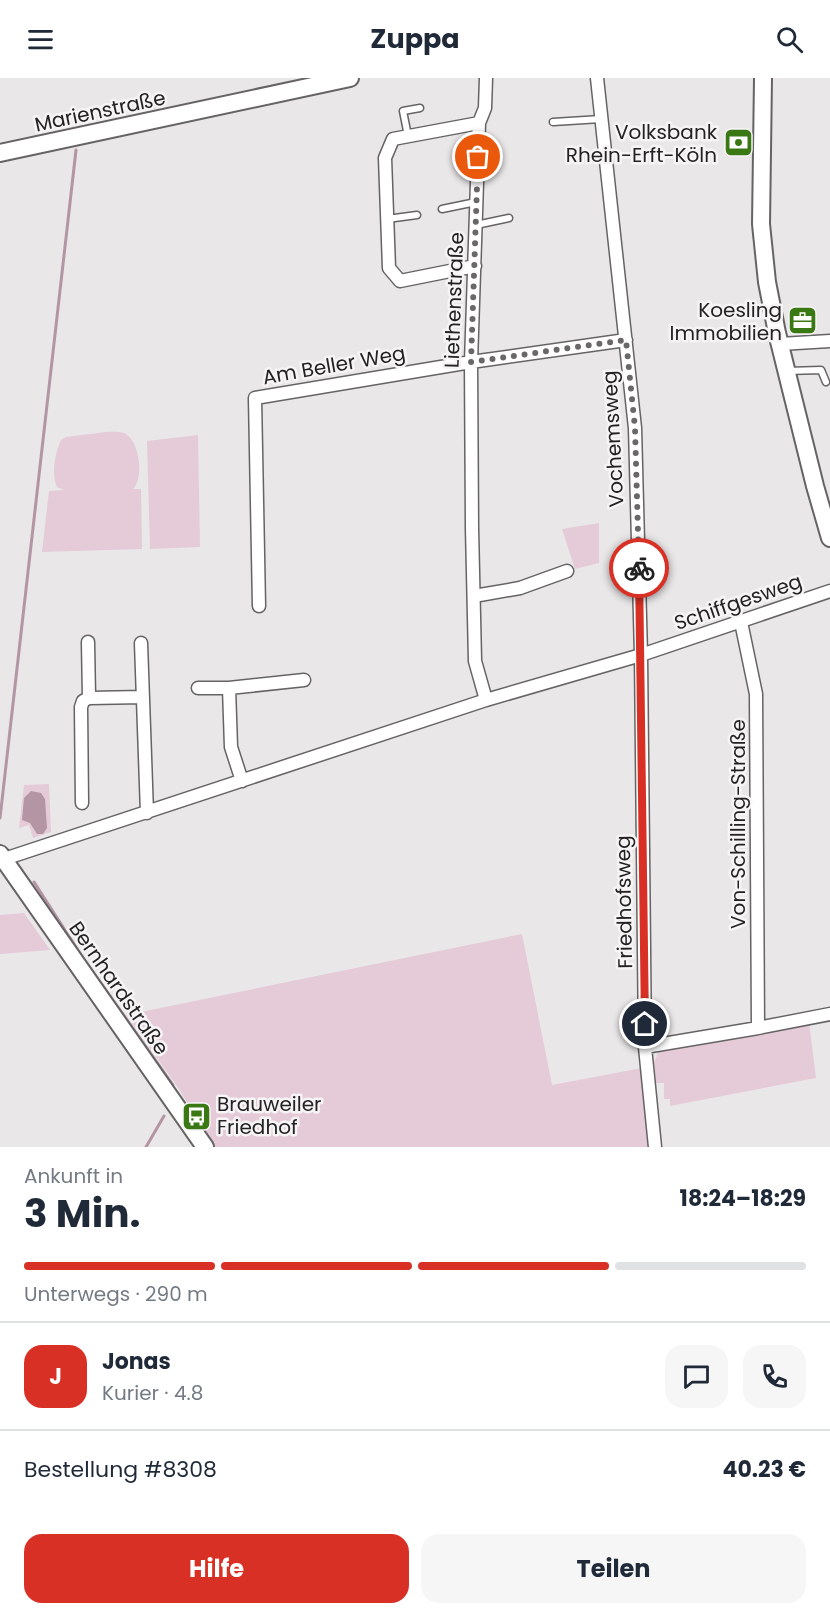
<!DOCTYPE html>
<html lang="de">
<head>
<meta charset="utf-8">
<style>
	:root { --surface:#fff; --page:#f6f6f7; --text:#1f2937; --muted:#747a83; --line:#e0e1e3; --accent:#d93025 }
	body { margin:0; font-family:Poppins,sans-serif; background:var(--page); color:var(--text); height:100vh; display:flex; flex-direction:column; font-size:22px; white-space:nowrap }
	* { box-sizing:border-box; margin:0 }
	p { font-size:20px; color:var(--muted) }
	.icon { flex:none; width:33px; height:33px; fill:none; stroke:currentColor; stroke-width:2; stroke-linecap:round; stroke-linejoin:round }
	.map { position:relative; height:1069px; overflow:hidden }
	.drawer { display:flex; flex-direction:column; background:var(--surface); flex:1 }
	.drawer>* { flex:none }
	.pin { position:absolute; display:grid; place-items:center; width:51px; height:51px; color:#fff; margin:-26px; border:3px solid #fff; border-radius:50%; box-shadow:0 2px 6px #0007 }
	.courier { position:absolute; display:grid; place-items:center; width:60px; height:60px; margin:-30px; border:4px solid #d93025; border-radius:50%; background:#fff; color:#222; box-shadow:0 2px 8px #0007 }
	.headline em { font-style:normal; font-weight:700 }
	.headline div { display:flex; flex-direction:column-reverse }
	.headline { display:flex; align-items:center; justify-content:space-between; height:102px; padding:0 24px }
	h1 { font-size:39px; font-weight:700; line-height:45px }
	.bar { display:grid; grid-template-columns:repeat(4,1fr); gap:9px 6px; align-content:center; height:72px; padding:0 24px }
	.bar i { height:8px; border-radius:4px; background:var(--line) }
	.bar .current { background:var(--accent) }
	.bar p { grid-column:span 4 }
	.line { display:flex; align-items:center; gap:15px; padding:0 24px; border-top:2px solid var(--line) }
	.line div { flex:1 }
	.round { display:grid; place-items:center; flex:none; width:63px; height:63px; border-radius:18px; background:var(--page) }
	.action { display:flex; gap:12px; margin-top:auto; padding:12px 24px }
	.action a { flex:1; height:69px; border-radius:18px; background:var(--accent); color:#fff; font-size:24px; font-weight:700; line-height:69px; text-align:center }
	.action a+a { background:var(--page); color:var(--text) }
	header { display:flex; justify-content:space-between; align-items:center; height:78px; padding:0 24px; background:var(--surface); font-size:27px; font-weight:700 }
	.map>svg:first-child { display:block }
	.green { fill:#e4cbd7 }
	.water { fill:#b395a4 }
	.lines { fill:none; stroke-linecap:round; stroke-linejoin:round }
	.stream { stroke:#b395a4; stroke-width:3 }
	.lane-casing { stroke:#666364; stroke-width:9 }
	.street-casing { stroke:#666364; stroke-width:15 }
	.secondary-casing { stroke:#666364; stroke-width:20 }
	.lane { stroke:#fff; stroke-width:6 }
	.street { stroke:#fff; stroke-width:12 }
	.secondary { stroke:#fff; stroke-width:16 }
	.done { stroke:#696768; stroke-width:6; stroke-dasharray:0 10.8 }
	.route { stroke:#d93025; stroke-width:8 }
	.labels { text-anchor:middle; dominant-baseline:central; stroke-width:5; stroke-linejoin:round; paint-order:stroke }
	.street-label { font-size:20px; fill:#232223; stroke:#f7f4f6 }
	.poi-label { font-size:20px; fill:#232223; stroke:#f7f4f6; text-anchor:end }
</style>
</head>
<body>
<header><svg class="icon" aria-label="menu" viewBox="0 0 24 24"><path d="M4 6h16M4 12h16M4 18h16"/></svg>Zuppa<svg class="icon" aria-label="search" viewBox="0 0 24 24"><circle cx="10" cy="10" r="6"/><path d="M15 15l6 6"/></svg></header>
<div class="map">
<svg width="830" height="1069" viewBox="0 0 830 1069">
	<rect width="100%" height="100%" fill="#eae7e8"/>
	<!-- green -->
	<path class="green" d="M106 354C113 354 120 353 126 356 140 365 144 400 133 411H141L142 471 42 474 49 413 64 412 57 409C51 396 55 375 61 362L66 359Z
		M198 357 200 469 150 471 147 363Z
		M599 445V485L575 491 562 451Z
		M49 706 51 754 33 760 29 747 19 750 24 707Z
		M24 835 50 872 0 876V837Z
		M522 856 552 1007 642 990 650 1069H214L177 1008 126 937Z
		M809 944 816 1000 670 1028V1021H664V1005H656L654 984 659 973Z"/>
	<!-- water -->
	<path class="water" d="M31 713 41 715 45 721 47 750 43 756H37L30 745 22 742 24 720Z"/>
	<g class="lines">
		<!-- stream -->
		<path class="stream" d="M0 740 76 72
			M34 804 83 880 173 1007
			M146 1069 164 1038"/>
		<defs>
			<path id="lane" d="M553 44 601 41
				M408 58 403 33 420 30
				M442 131 476 124
				M387 141 417 137
				M476 147 509 140
				M787 293 821 292 826 304"/>
			<path id="street" d="M597 0 635 350 641 577 645 969 655 1069
				M475 188 400 203 389 190 385 80 393 61 479 45
				M780 266 830 263
				M474 518 520 510 567 493
				M259 528 255 320 471 284 626 262
				M741 544 756 616 758 950
				M141 565 147 735
				M198 610H229
				M89 620 143 619
				M486 622 475 583 472 450 471 284 479 45 485 30 486 0
				M242 703 231 669 229 610 304 602
				M82 725 81 629 83 623 89 620 88 564
				M4 781 486 622 641 577 830 513
				M645 969 758 950 830 936"/>
			<path id="secondary" d="M763 0 761 146 767 204 777 255 815 408 830 460
				M0 75 350 0
				M0 776 205 1069"/>
		</defs>
		<!-- lane casing -->
		<use href="#lane" class="lane-casing"/>
		<!-- street casing -->
		<use href="#street" class="street-casing"/>
		<!-- secondary casing -->
		<use href="#secondary" class="secondary-casing"/>
		<!-- lane -->
		<use href="#lane" class="lane"/>
		<!-- street -->
		<use href="#street" class="street"/>
		<!-- secondary -->
		<use href="#secondary" class="secondary"/>
	</g>
	<g class="lines">
		<!-- done -->
		<path class="done" d="M478 79 471 284 626 262 635 350 639 490"/>
		<!-- route -->
		<path class="route" d="M639 490 645 946"/>
	</g>
	<!-- icons -->
	<defs>
		<symbol id="bank-square" viewBox="-11 -11 22 22"><rect x="-9" y="-9" width="18" height="18" rx="4" fill="#3a7814" stroke="#f7f4f6"/><path d="M-6-4H6V4H-6ZM0-2.3a2.3 2.3 0 1 0 0 4.6a2.3 2.3 0 1 0 0-4.6Z" fill="#fff"/></symbol>
		<symbol id="office-square" viewBox="-11 -11 22 22"><rect x="-9" y="-9" width="18" height="18" rx="4" fill="#3a7814" stroke="#f7f4f6"/><path d="M-6-3h4V-5.5h4V-3h4V5H-6ZM-1-4.5V-3h2v-1.5ZM-6 0V1H6V0Z" fill="#fff"/></symbol>
		<symbol id="bus-square" viewBox="-11 -11 22 22"><rect x="-9" y="-9" width="18" height="18" rx="4" fill="#3a7814" stroke="#f7f4f6"/><path d="M-5-6H5V4H4V6H2V4H-2V6H-4V4H-5ZM-3.5-4V0h7V-4ZM-3.5 1.2v1.5H-2V1.2ZM2 1.2v1.5H3.5V1.2Z" fill="#fff"/></symbol>
	</defs>
	<g fill-rule="evenodd">
		<use href="#bank-square" x="722" y="48" width="33" height="33"/>
		<use href="#office-square" x="786" y="226" width="33" height="33"/>
		<use href="#bus-square" x="180" y="1022" width="33" height="33"/>
	</g>
	<g class="labels">
		<!-- street labels -->
		<g class="street-label">
			<text transform="translate(100 33) rotate(-12)">Marienstraße</text>
			<text transform="translate(454 222) rotate(-88)">Liethenstraße</text>
			<text transform="translate(334 287) rotate(-10)">Am Beller Weg</text>
			<text transform="translate(613 361) rotate(-93)">Vochemsweg</text>
			<text transform="translate(738 524) rotate(-19)">Schiffgesweg</text>
			<text transform="translate(738 746) rotate(-90)">Von-Schilling-Straße</text>
			<text transform="translate(624 824) rotate(-91)">Friedhofsweg</text>
			<text transform="translate(119 910) rotate(55)">Bernhardstraße</text>
		</g>
		<!-- poi labels -->
		<g class="poi-label">
			<text x="717" y="54">Volksbank<tspan x="717" dy="23">Rhein-Erft-Köln</tspan></text>
			<text x="782" y="232">Koesling<tspan x="782" dy="23">Immobilien</tspan></text>
			<text x="217" y="1026" text-anchor="start">Brauweiler<tspan x="217" dy="23">Friedhof</tspan></text>
		</g>
	</g>
</svg>
<div class="pin" style="left:478px;top:79px;background:#ea580c"><svg class="icon" aria-label="bag" viewBox="0 0 24 24"><path d="M5 8h14l-1 12H6zM9 8a3 3 0 0 1 6 0"/></svg></div>
<div class="pin" style="left:645px;top:946px;background:#1f2937"><svg class="icon" aria-label="home" viewBox="0 0 24 24"><path d="M3 11l9-7 9 7M6 9v11h12V9"/></svg></div>
<div class="courier" style="left:639px;top:490px"><svg class="icon" aria-label="bike" viewBox="0 0 24 24"><circle cx="6" cy="16" r="4"/><circle cx="18" cy="16" r="4"/><path d="M6 16l4-8h5l3 8M10 8l3 8H6M13 5h3"/></svg></div>
</div>
<section class="drawer">
<div class="headline"><div><h1>3 Min.</h1><p>Ankunft in</p></div><em>18:24–18:29</em></div>
<div class="bar"><i class="current"></i><i class="current"></i><i class="current"></i><i></i><p>Unterwegs · 290 m</p></div>
<div class="line" style="height:108px"><b class="round" style="background:var(--accent);color:#fff">J</b><div><b>Jonas</b><p>Kurier · 4.8</p></div><a class="round"><svg class="icon" aria-label="chat" viewBox="0 0 24 24"><path d="M4 5h16v11H9l-5 4z"/></svg></a><a class="round"><svg class="icon" aria-label="phone" viewBox="0 0 24 24"><path d="M5 4h4l2 5-3 2q2 4 5 5l2-3 5 2v4C11 20 4 13 5 4z"/></svg></a></div>
<div class="line" style="height:78px"><div>Bestellung #8308</div><b>40.23 €</b></div>
<div class="action"><a>Hilfe</a><a>Teilen</a></div>
</section>
</body>
</html>
